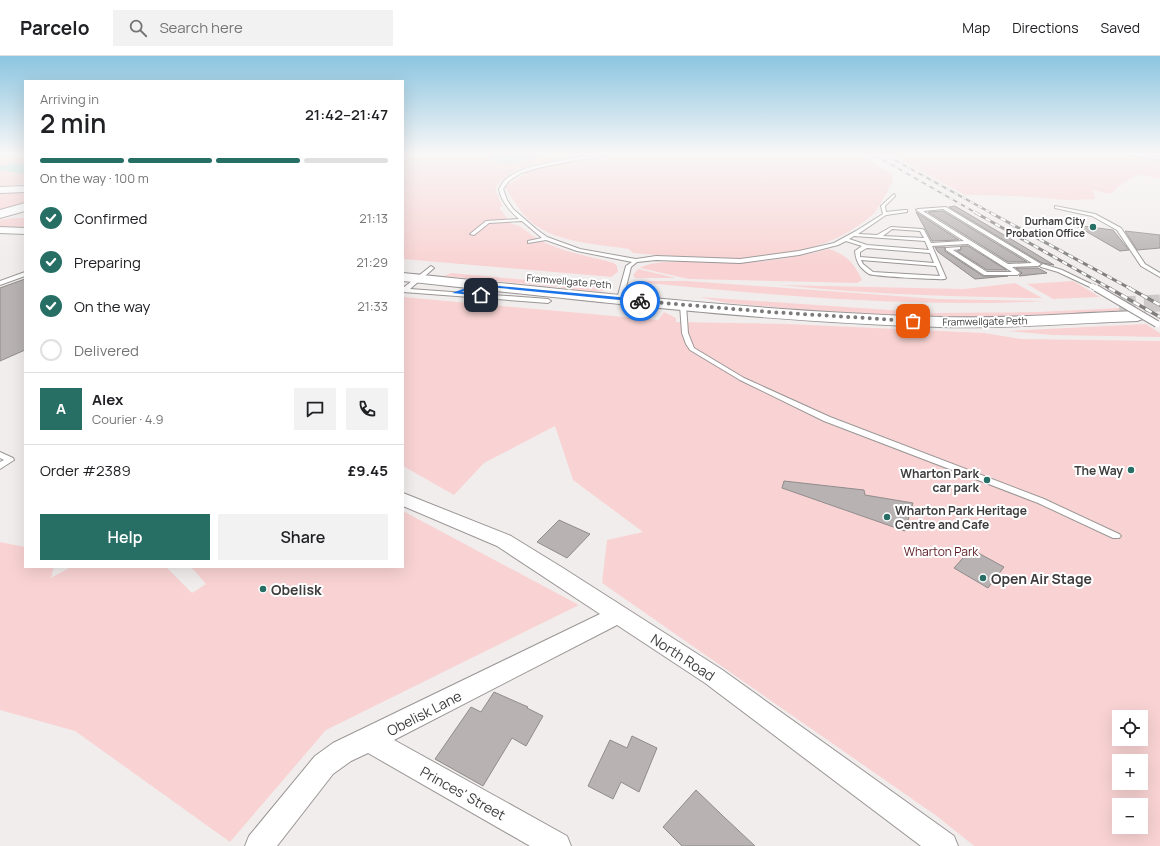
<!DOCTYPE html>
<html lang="en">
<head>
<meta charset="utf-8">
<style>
	:root { --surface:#fff; --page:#f2f2f2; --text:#202124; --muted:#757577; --line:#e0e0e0; --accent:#276e65 }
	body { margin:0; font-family:Manrope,sans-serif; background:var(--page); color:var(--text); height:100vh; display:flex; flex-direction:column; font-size:15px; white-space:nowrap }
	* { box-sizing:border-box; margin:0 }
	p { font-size:13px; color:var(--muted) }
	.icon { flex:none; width:22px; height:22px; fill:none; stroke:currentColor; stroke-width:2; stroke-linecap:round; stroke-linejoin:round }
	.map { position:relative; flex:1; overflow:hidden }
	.drawer { position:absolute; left:24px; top:24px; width:380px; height:488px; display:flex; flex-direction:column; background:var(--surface); border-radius:0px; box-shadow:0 4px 16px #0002 }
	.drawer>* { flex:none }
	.buttons { position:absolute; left:1112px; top:654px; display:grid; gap:8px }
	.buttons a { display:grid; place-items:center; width:36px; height:36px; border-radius:0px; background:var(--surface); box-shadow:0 4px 16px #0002; font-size:20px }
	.pin { position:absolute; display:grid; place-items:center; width:34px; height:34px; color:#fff; margin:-17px; border-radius:8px; box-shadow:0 2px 6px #0006 }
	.courier { position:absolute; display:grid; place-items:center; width:40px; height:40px; margin:-20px; border:3px solid #1a73e8; border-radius:50%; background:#fff; color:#222; box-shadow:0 1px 5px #0007 }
	.summary em { font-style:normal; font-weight:600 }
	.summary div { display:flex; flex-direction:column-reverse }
	.summary { display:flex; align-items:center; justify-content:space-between; height:68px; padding:0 16px }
	h1 { font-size:26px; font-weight:600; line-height:30px }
	.bar { display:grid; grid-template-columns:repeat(4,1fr); gap:6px 4px; align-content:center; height:48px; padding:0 16px }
	.bar i { height:5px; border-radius:3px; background:var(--line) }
	.bar .active { background:var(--accent) }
	.bar p { grid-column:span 4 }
	.line { display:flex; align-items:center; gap:10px; padding:0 16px; border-top:1px solid var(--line) }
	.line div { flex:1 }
	.round { display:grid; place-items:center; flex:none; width:42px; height:42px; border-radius:0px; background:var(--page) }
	ol { padding:0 16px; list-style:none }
	li { display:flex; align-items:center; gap:12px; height:44px }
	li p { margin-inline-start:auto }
	li .icon { padding:4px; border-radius:50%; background:var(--accent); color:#fff; stroke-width:4 }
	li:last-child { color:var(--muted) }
	li i { width:22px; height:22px; border:2px solid var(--line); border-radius:50% }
	.primary-button { display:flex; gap:8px; margin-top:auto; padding:8px 16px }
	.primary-button a { flex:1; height:46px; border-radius:0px; background:var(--accent); color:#fff; font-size:16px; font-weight:600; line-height:46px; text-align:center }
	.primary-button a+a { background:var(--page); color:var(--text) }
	header { display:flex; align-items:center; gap:24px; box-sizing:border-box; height:56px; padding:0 20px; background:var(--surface); border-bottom:1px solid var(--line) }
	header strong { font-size:19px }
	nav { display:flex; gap:22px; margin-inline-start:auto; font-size:14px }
	.search { width:280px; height:36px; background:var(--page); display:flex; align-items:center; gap:10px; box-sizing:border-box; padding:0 14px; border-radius:0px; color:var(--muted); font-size:15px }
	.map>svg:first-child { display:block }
	.green { fill:#f9d3d3; fill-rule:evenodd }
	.water { fill:#a0ded3 }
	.building { fill:#b8b2b2; stroke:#918c8c }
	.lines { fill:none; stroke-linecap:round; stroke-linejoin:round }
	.highway-tunnel { stroke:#cecaca; stroke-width:17; stroke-dasharray:17 8; stroke-linecap:butt }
	.lane-casing { stroke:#9b9696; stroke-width:2 }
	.street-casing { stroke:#9b9696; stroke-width:2 }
	.highway-casing { stroke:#9b9696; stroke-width:2 }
	.lane { fill:#fff; fill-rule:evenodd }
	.street { fill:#fff; fill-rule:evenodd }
	.highway { fill:#fff; fill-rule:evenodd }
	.rail-far2-casing { stroke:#827f7f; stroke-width:2 }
	.rail-far1-casing { stroke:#827f7f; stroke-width:3 }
	.rail-casing { stroke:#827f7f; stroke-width:3.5 }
	.rail-far2 { stroke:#fff; stroke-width:1.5; stroke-dasharray:4.5; stroke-linecap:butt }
	.rail-far1 { stroke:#fff; stroke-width:2; stroke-dasharray:5.5; stroke-linecap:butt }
	.rail { stroke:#fff; stroke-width:2.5; stroke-dasharray:7; stroke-linecap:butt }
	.lane-bridge-far1-casing { stroke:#9b9696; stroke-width:6; stroke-linecap:butt }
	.lane-bridge-casing { stroke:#9b9696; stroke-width:8; stroke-linecap:butt }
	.lane-bridge-far1 { stroke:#fff; stroke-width:5 }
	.lane-bridge { stroke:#fff; stroke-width:6 }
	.route { fill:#1a73e8 }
	.done { stroke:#7d7a7a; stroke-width:4; stroke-dasharray:0 7.2 }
	.poi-dot { fill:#276e65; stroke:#fff; stroke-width:1.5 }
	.labels { text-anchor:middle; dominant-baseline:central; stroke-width:4; stroke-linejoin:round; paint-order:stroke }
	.far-poi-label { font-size:10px; font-weight:bold; fill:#3e3c3c; stroke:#fff; text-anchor:end }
	.far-street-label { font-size:10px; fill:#3e3c3c; stroke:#fff }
	.poi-label { font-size:12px; font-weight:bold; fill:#3e3c3c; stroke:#fff; text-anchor:end }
	.park-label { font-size:12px; fill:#5d1c23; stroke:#fff }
	.near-poi-label { font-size:14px; font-weight:bold; fill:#3e3c3c; stroke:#fff; text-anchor:start }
	.near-street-label { font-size:14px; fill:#3e3c3c; stroke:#fff }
</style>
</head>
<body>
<header>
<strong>Parcelo</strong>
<div class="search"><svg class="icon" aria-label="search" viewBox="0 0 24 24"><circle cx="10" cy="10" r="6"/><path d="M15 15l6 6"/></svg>Search here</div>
<nav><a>Map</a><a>Directions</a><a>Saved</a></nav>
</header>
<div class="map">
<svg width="1160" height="790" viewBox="0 0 1160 790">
	<rect width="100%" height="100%" fill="#f2eded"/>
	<!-- green -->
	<path class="green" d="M403 97H609C580 102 509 103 495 133L502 150 499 152 512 168C521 169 526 175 533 180 558 196 586 199 614 207L617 210 618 216 611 221 403 203Z
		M640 97H857L892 118 893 125C887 135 882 147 875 156 870 162 862 167 856 171 796 212 702 203 633 197L629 193C597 188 557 187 531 166 520 156 513 143 505 131L528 115 558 108Z
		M888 97H1112L1160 104V123L1139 118 1122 128 1110 138 1093 134 1095 143 1066 144 1017 140 965 139Z
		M0 99 25 100V128L0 130Z
		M17 136H25V148L0 155V137Z
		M12 162H25V171L0 172V164Z
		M829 193C847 199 854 207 862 224L857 227 688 223 640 212C657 200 728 208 753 206 779 204 804 199 829 193Z
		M638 213 676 222H635L633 219Z
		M452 217 559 227 556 231 443 220Z
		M637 225H687L939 243 1046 245C912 252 780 240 647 227Z
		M1073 225 1100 241 1053 243 1027 228Z
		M1015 227 1042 242C954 241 867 238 779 229L964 233Z
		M564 228 605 232 607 233C600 238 571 233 561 232Z
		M403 241 658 264 664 256 676 262V266L788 268 984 277 1021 283 1160 285V790H974L938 761 602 527 607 484 643 476 573 424 555 370 484 407 454 439 403 410ZM1119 661H1141V683H1119ZM1119 705H1141V727H1119ZM1119 749H1141V771H1119Z
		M699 241 933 257 1038 256 1122 252 1128 255 976 262 921 261 796 253 728 247Z
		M1146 268 1160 277V281L1053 279 1008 275Z
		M403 455 579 549 326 674 230 786 75 675 0 654V486L25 491V511H54L51 522 71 511H166L192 537 206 528 191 511H403Z"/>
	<!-- water -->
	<path class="water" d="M467 97C496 97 525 97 554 97 536 101 509 113 492 104V99Z
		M12 107 25 108V118L0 114V110Z"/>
	<!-- building -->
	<path class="building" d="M955 150 1026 192 1054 209 1042 207 949 151Z
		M943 155 1027 206H1008L928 156Z
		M916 156 959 184 932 185Z
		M1075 169 1113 174 1129 194 1120 195Z
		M1125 175 1160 179V192L1137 194Z
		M961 190H968L1007 214H987L957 195 961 194Z
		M935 191H945V195L983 220H1008L975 223 938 196Z
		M1016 212H1038L1047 217 1019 220 1022 217Z
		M25 223V294L0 305V232Z
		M784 425 864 434 865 439 913 447 905 475 782 432Z
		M559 464 590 478 567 502 537 486Z
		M971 493 1004 511 988 532 954 512Z
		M494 636 528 651 527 652 543 660 526 690 512 682 483 730 435 703 471 651 481 656Z
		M632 680 657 692 639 736 621 726 613 743 588 730 610 684 627 692Z
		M696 734 723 760 755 790H682L663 771Z"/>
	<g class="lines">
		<!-- highway-tunnel -->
		<path class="highway-tunnel" d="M1119 249 1160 247"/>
		<defs>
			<path id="lane" d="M0 97H25V98L0 99Z
				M616 97H627L577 104 538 112 521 117 509 125 503 133 507 144 513 153 536 173 547 181 580 193 636 203 656 200 740 203 799 195 834 187 856 175 883 158 881 150 894 138 895 140 885 150 886 156 905 154H907V156L886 159 858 178 877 179 891 171 922 173 924 174 931 187 964 185 916 154 918 153 946 151 1041 208 1038 210 1012 211 1020 217 1017 219H984L946 194V192L960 191V193L953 194 987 216H1012L968 188 932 190 946 222 945 223C937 224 874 220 869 218 860 212 856 206 855 195L862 190 846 185 838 189 799 199 740 207 656 204 637 206 631 211 623 243 620 245 617 243 626 210 632 206 577 195 546 184 528 187V185L542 182 522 165 489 167 474 179 470 178 486 165 519 163C510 155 501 145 499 133 501 130 503 125 506 123 527 105 588 101 616 97ZM943 153 1032 207 1008 208 923 155ZM892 173 920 175 924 182 883 180ZM854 180 925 185 929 194 867 189 849 183ZM867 192 930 197 934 207 860 201V196ZM861 204 936 210 940 220 873 216 863 208Z
				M1118 97H1128L1160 102V104Z
				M1055 150 1095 158 1121 172 1145 208 1160 217V221L1141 210 1117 174 1092 160 1055 152Z
				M1043 208 1062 214 1095 230 1090 231 1058 216 1041 211 1040 210Z
				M431 210 434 212 433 213 410 233 548 243 551 245 548 247 403 236V232Z
				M25 216V220L0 229V225Z
				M683 247 686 249 688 277 694 292 744 322 830 361 1044 443 1119 478 1121 480 1119 482H1113L1038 447 824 365 740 324 690 294 686 288 682 277 680 249Z
				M0 396 13 402 14 404 0 413V406L4 404 0 402Z"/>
			<path id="street" d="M0 171 25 172V178L0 177Z
				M403 437 511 480 563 512 721 613 954 780 958 790H921L705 627 617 569 394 684 567 780 571 790H530L368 697 351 705 333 718 277 790H245L249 780 315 700 333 687 600 558 497 490 403 450Z"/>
			<path id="highway" d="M25 130V136L0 137V131Z
				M25 147V155L0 162V154Z
				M403 217C582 235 761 256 941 261 1006 263 1072 257 1137 255L1143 257 1145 260 1143 263 1137 265C1072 267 1006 273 941 271 761 266 582 244 403 225Z"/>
		</defs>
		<!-- lane casing -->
		<use href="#lane" class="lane-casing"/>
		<!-- street casing -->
		<use href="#street" class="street-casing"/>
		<!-- highway casing -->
		<use href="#highway" class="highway-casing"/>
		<!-- lane -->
		<use href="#lane" class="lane"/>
		<!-- street -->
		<use href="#street" class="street"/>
		<!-- highway -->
		<use href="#highway" class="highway"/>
		<defs>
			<path id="rail-far2" d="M871 97 978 158
				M891 102 993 158"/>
			<path id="rail-far1" d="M976 157 1111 233
				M991 157 1131 233"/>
			<path id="rail" d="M1109 232 1160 261
				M1129 232 1160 249"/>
		</defs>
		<!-- rail-far2 casing -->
		<use href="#rail-far2" class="rail-far2-casing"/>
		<!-- rail-far1 casing -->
		<use href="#rail-far1" class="rail-far1-casing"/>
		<!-- rail casing -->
		<use href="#rail" class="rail-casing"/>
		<!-- rail-far2 -->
		<use href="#rail-far2" class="rail-far2"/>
		<!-- rail-far1 -->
		<use href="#rail-far1" class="rail-far1"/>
		<!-- rail -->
		<use href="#rail" class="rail"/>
		<defs>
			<path id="lane-bridge-far1" d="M1092 230 1098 233"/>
			<path id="lane-bridge" d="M1096 232 1157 268"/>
		</defs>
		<!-- lane-bridge-far1 casing -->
		<use href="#lane-bridge-far1" class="lane-bridge-far1-casing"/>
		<!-- lane-bridge casing -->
		<use href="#lane-bridge" class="lane-bridge-casing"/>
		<!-- lane-bridge-far1 -->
		<use href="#lane-bridge-far1" class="lane-bridge-far1"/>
		<!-- lane-bridge -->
		<use href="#lane-bridge" class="lane-bridge"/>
	</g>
	<!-- sky -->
	<linearGradient id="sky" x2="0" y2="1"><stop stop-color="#8bc5e0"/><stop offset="0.47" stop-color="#f9f7f7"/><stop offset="1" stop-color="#f9f7f7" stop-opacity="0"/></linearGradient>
	<rect width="1160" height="208" fill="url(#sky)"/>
	<!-- route -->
	<path class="route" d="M477 228 640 243 642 245 640 246 479 230 461 236 481 238 482 240 452 237Z"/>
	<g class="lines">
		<!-- done -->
		<path class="done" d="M640 245 770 256 913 265"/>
	</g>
	<!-- markers -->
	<g class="poi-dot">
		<circle cx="1093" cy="171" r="4"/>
		<circle cx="1131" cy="414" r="4"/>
		<circle cx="987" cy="424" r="4"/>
		<circle cx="887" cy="461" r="4"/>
		<circle cx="983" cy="522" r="4"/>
		<circle cx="263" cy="533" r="4"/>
	</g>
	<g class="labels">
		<!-- far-poi labels -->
		<g class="far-poi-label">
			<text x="1085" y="165">Durham City<tspan x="1085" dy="12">Probation Office</tspan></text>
		</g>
		<!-- far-street labels -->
		<g class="far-street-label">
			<text transform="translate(569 225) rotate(5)">Framwellgate Peth</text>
			<text transform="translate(985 265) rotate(-1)">Framwellgate Peth</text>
		</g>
		<!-- poi labels -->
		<g class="poi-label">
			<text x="1123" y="414">The Way</text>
			<text x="979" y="417">Wharton Park<tspan x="979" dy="14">car park</tspan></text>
			<text x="895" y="454" text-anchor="start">Wharton Park Heritage<tspan x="895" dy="14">Centre and Cafe</tspan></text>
		</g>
		<!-- park labels -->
		<g class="park-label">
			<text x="941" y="495">Wharton Park</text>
		</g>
		<!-- near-poi labels -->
		<g class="near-poi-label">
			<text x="991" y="522">Open Air Stage</text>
			<text x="271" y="533">Obelisk</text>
		</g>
		<!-- near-street labels -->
		<g class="near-street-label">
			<text transform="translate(683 601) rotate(33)">North Road</text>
			<text transform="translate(424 657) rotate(-27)">Obelisk Lane</text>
			<text transform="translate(463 737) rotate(29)">Princes' Street</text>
		</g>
	</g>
</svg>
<div class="buttons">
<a><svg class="icon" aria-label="locate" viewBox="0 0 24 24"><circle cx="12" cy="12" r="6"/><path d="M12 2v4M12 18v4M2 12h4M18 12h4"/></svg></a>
<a>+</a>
<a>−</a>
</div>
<div class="pin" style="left:913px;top:265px;background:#ea580c"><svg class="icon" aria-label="bag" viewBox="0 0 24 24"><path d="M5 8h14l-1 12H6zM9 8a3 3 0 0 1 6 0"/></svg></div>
<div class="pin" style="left:481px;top:239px;background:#1f2937"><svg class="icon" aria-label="home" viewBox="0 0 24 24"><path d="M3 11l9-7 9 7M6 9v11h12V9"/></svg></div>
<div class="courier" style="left:640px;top:245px"><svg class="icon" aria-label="bike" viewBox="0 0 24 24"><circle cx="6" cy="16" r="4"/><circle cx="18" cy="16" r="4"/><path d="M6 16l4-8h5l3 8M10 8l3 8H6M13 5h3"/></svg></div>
<section class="drawer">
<div class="summary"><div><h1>2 min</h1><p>Arriving in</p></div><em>21:42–21:47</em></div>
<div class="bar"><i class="active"></i><i class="active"></i><i class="active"></i><i></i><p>On the way · 100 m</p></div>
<ol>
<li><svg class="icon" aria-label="check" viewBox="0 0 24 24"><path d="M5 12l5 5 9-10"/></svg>Confirmed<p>21:13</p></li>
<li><svg class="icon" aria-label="check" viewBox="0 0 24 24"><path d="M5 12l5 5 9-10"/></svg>Preparing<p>21:29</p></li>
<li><svg class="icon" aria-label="check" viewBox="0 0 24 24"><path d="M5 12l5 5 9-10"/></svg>On the way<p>21:33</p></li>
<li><i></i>Delivered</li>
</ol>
<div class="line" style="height:72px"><b class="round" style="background:var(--accent);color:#fff">A</b><div><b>Alex</b><p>Courier · 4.9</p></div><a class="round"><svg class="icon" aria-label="chat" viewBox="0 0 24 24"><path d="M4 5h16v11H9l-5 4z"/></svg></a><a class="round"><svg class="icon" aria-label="phone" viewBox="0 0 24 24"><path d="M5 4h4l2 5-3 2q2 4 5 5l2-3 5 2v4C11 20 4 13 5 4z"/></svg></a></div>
<div class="line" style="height:52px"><div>Order #2389</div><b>£9.45</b></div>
<div class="primary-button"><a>Help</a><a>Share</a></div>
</section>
</div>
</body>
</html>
